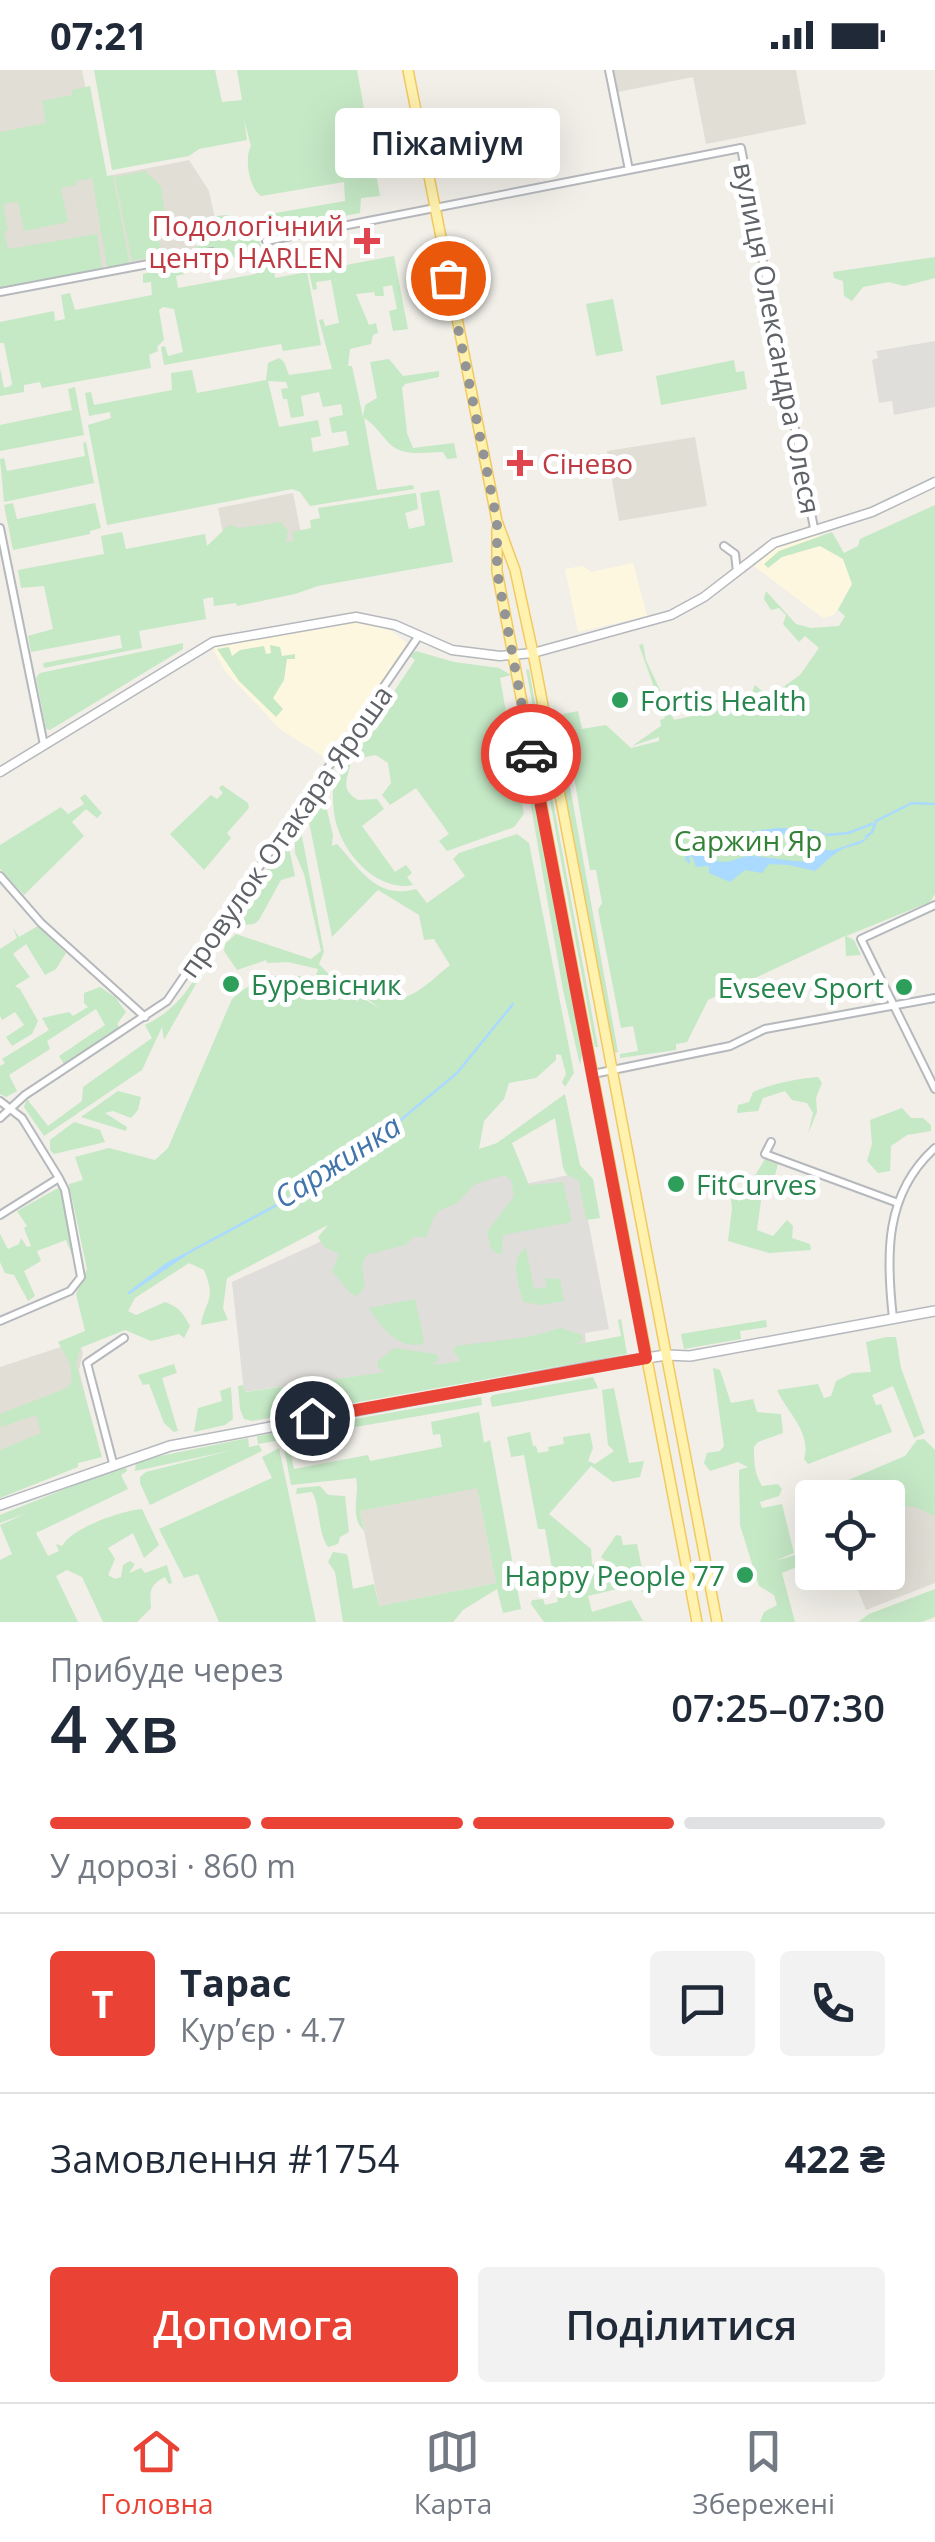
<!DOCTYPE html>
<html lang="uk">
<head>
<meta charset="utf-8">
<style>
	:root { --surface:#fff; --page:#f2f2f3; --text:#1f2937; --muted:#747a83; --line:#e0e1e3; --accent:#ea4335 }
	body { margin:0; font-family:"Open Sans",sans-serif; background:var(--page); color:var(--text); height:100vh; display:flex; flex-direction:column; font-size:38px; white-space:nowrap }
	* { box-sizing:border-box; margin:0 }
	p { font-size:32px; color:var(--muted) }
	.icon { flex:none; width:55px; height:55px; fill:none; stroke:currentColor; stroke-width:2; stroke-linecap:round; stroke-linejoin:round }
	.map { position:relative; height:1552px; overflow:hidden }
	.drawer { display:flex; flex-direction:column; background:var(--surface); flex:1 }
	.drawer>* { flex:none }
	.buttons { position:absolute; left:795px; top:1410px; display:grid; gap:20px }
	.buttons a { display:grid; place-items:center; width:110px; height:110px; border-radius:10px; background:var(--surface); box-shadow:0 10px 40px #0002; font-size:50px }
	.pin { position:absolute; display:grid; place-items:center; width:85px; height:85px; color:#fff; margin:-42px; border:5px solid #fff; border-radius:50%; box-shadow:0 2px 10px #0007 }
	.courier { position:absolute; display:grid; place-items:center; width:100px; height:100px; margin:-50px; border:8px solid #ea4335; border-radius:50%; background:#fff; color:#222; box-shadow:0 2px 12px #0007 }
	.bubble { position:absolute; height:70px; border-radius:10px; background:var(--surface); box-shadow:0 10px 40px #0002; font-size:32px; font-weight:600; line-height:70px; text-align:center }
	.overview em { font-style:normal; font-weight:600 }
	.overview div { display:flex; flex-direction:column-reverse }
	.overview { display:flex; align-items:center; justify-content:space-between; height:170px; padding:0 50px }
	h1 { font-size:65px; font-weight:600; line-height:75px }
	.bar { display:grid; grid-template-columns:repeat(4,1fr); gap:15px 10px; align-content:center; height:120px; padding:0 50px }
	.bar i { height:12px; border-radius:8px; background:var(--line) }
	.bar .current { background:var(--accent) }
	.bar p { grid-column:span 4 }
	.line { display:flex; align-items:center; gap:25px; padding:0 50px; border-top:2px solid var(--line) }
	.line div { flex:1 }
	.round { display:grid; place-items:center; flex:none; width:105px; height:105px; border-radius:10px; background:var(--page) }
	.cta { display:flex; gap:20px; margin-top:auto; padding:20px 50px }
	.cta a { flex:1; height:115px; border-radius:10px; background:var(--accent); color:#fff; font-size:40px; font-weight:600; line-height:115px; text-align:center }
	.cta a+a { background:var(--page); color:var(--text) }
	.status { display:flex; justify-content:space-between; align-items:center; height:70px; padding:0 50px; background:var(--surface); direction:ltr }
	.status svg { height:28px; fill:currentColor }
	.dock { display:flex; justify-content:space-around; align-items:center; height:140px; border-top:2px solid var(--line); background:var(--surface); font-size:28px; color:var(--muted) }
	.dock a { display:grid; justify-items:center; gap:5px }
	.dock .current { color:var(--accent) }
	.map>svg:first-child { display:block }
	.commercial { fill:#fef7e0 }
	.industrial { fill:#e0deda }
	.education { fill:#e1ded6 }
	.green { fill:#c5e8c5; fill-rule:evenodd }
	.water { fill:#aadaff }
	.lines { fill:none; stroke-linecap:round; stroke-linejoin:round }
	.stream { stroke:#aadaff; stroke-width:2.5 }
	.minor-casing { stroke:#b5b8bc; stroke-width:10 }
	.tertiary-casing { stroke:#b5b8bc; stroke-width:11 }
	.secondary-casing { stroke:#b6babf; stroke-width:12 }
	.primary-casing { stroke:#f2c960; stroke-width:12 }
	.minor { stroke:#fff; stroke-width:6 }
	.tertiary { stroke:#fff; stroke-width:8 }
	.secondary { stroke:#fff; stroke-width:9 }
	.primary { stroke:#fff2af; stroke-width:9 }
	.done { stroke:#929495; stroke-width:10; stroke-dasharray:0 18 }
	.route { stroke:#ea4335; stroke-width:12 }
	.health-dot { fill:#e0444e; stroke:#fff; stroke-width:4 }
	.leisure-dot { fill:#2e9e5b; stroke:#fff; stroke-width:4 }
	.labels { text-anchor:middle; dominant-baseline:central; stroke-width:10; stroke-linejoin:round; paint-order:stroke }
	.health-label { font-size:28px; fill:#be3a42; stroke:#fff; text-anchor:end }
	.street-label { font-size:28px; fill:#5f6368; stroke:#fff }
	.leisure-label { font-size:28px; fill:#27864d; stroke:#fff; text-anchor:start }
	.park-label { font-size:28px; fill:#348238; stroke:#fff }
	.water-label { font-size:30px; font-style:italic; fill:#4174aa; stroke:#fff }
</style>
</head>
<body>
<div class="status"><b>07:21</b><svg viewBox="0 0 49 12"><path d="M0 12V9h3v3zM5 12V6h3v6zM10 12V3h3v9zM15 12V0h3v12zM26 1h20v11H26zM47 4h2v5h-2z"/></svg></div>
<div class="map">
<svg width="935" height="1552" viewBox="0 0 935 1552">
	<rect width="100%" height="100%" fill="#f1efe8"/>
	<!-- commercial -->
	<path class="commercial" d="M818 462 823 475 843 489 852 514 834 545 823 548 754 496 779 475Z
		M633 493 647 546 578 562 565 499 583 496 591 502Z
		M347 552H363L391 561 407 573 330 691 280 659 225 601 212 577Z"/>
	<!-- industrial -->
	<path class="industrial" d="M935 271V337L894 345 892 331 879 333 872 290 878 288 876 281Z
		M513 1084 520 1115 579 1103 609 1259 585 1263 586 1274 244 1322 232 1212Z"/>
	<!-- education -->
	<path class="education" d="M0 0H82L120 196H106L101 199 0 219Z
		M614 0H796L806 54 706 74 693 7 618 22Z
		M189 90 209 121 217 158 194 163 197 180 130 194 113 105Z
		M695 367 707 436 619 451 607 381Z
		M293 423 310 509 235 524 218 438Z
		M79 1271 83 1283 79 1300 97 1373 0 1410V1297Z
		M935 1397V1513L866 1540 851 1503 888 1502V1428H836Z
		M477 1417 496 1513 379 1536 360 1441Z"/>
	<!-- green -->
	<path class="green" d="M94 0H215L222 32 242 30 237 0H357L380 126 361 128 360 143 267 160 264 145 345 131 344 112 261 126C249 118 244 88 251 76L244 50 247 70 199 79 189 86 112 100Z
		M90 16 107 106 113 105 130 194 107 197 92 108 76 111V115L61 118 68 152 24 161 18 132 3 134 8 160 4 162 8 179 97 164 102 198 0 219V62L46 53 42 31 72 25V20Z
		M145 101 161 116 165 146 155 150 162 185 132 191 115 107Z
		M226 145 233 148 237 162 242 163 244 147 259 150 260 175 272 174 275 208 307 202 321 275 283 281 281 274 164 295 161 277 165 276 168 286 183 282 174 239 163 237 159 240 164 270 157 277 158 281 149 285 151 298 42 318 40 312 24 315V322L0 326V298L4 318 11 316 12 313 4 273H0V252L54 241 55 251 65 249 61 225 70 223 75 240 152 225 151 212 143 213V204L174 196 183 198 184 204 176 206 178 218 256 204 254 191 248 192 246 185 186 196 187 185 213 164 196 159 192 149Z
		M394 186 408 259 393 261 389 241 397 239 392 215 383 217 384 226H375L374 222 356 224 369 255 376 253 378 263 373 265 371 274 350 279 348 296H352L363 347 365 335 377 328 370 292 389 289 403 306 439 301V307L405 314 402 318 407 363 413 378 454 373 457 388 447 389 443 382C424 382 401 388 387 371 379 362 374 354 364 348L377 420 413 415 414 419 310 436 300 422 292 419 107 455 88 355 111 348 110 342 89 346 85 323 91 322 94 335 172 320 171 303 192 300 197 323 266 310 268 293 279 288 284 292 289 305 332 299 319 250 323 249 325 256 339 253 331 210 316 212 317 219 313 220 309 202ZM268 311 286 312 288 318 281 319 283 329H287L291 348 304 346 301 326 319 322 323 337 341 334 343 345 329 348 332 363 346 361 349 375 313 382 311 368 321 366 318 350 279 357Z
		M935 187V208L904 216 889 212 863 217 852 231 844 226 843 211 834 208 833 202Z
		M613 229 623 281 596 286 586 234Z
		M734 290 736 302 744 301 747 319 661 335 656 306Z
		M75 317 84 365 0 381V355L72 340 68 319Z
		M86 372 94 413 4 432 0 389 4 388 7 401 85 386 83 373Z
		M439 420 453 492 318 516 295 524 237 536 236 533 214 536 213 527 203 529 206 549 139 561 142 578 44 598 43 593 122 578 120 565 31 582 28 566 53 559 44 516 21 518 18 500 104 484 101 466 122 462 126 479 205 464 207 476 229 455 239 458 281 452 288 461 286 472 294 470 292 462 311 458 310 450 320 448 318 438 416 423 418 439 405 443 409 459 425 455 420 423Z
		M13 433 17 449 95 433 101 458 90 461V464L13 480 4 435Z
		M935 435V824L930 832 846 866 854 870 861 885 846 886 845 866 708 930 687 972 676 974V980L620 988V984L638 981 633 956 621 958 598 840 602 833 596 800H590L567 666 574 665 573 658H565L563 644 578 641 582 659 606 655 631 678 659 671V667L632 676 661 656 660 650 665 648 639 575 643 574 646 590 674 650 747 634 755 615 769 627 800 605 819 578 805 566 799 572 783 554 786 545 779 538 771 540 764 529 766 521 796 554 811 558 839 556 845 546 838 540 852 514 843 489 820 476 782 487 768 498 764 494 779 481 832 462 844 483 858 476 860 469Z
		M183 573V579L50 660 46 659 36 608 40 603Z
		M270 575 280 577 282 586 295 584V589H287L284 610 273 628 283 639 276 647 239 611 217 579 229 577 232 586 240 580 264 576 266 584 271 583Z
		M416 581 454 592 499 598 511 605 500 608 524 744 514 757 447 781 439 771 449 764 416 718 390 735 382 725 391 713 388 693 376 685 360 688V663L369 647 375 650 415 590 410 586Z
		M526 599 529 600 598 977H595Z
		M557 645 618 982 614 983 551 647Z
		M528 683 582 985 580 995 563 920 522 685Z
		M351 685C353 703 335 717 358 730L377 729 384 739 362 756 395 802 406 795 412 803 407 807 413 815C379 822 346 787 337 756 332 740 333 723 333 707Z
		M222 715 248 733 249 738 227 763 231 768 204 800 170 764 211 725 217 729 223 723 219 718Z
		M322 720 333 765 332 776 337 774C360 799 377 830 416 819L427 833 465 806 453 789 459 783 517 764 529 773 574 1003 565 1017 562 1012 566 1004 561 985 556 984V990L536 1008 509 1013 504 1029 484 1051 479 1079 497 1073 565 1024 580 1095 593 1109 600 1148 586 1150 579 1111 566 1104 563 1097 555 1048 512 1073 529 1115 563 1112 572 1152 503 1165 502 1183 497 1184 491 1178 487 1162 514 1126 511 1111 505 1105 475 1114 457 1133 440 1140 433 1148 426 1168 415 1166 405 1175 366 1185 362 1195 365 1217 357 1226 351 1224 332 1201 339 1184 324 1177 318 1167 328 1155 227 1208 223 1238 228 1250 201 1255C205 1230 217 1231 204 1200L189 1193 135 1228 128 1241 136 1245 165 1232C179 1237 183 1243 190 1256L184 1268 179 1264 151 1271 125 1260 80 1278 76 1294 102 1387 78 1393V1397L0 1428V1380L41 1363 36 1345 1 1357 0 1344 67 1318 72 1312 70 1294 58 1272 85 1261 76 1224 87 1199 69 1114 83 1110 75 1087 109 1078 155 1090 168 1078 232 929C258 905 282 901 315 909L318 899 288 892 267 893 266 890 237 900 224 881 225 874 236 864 311 889 321 881 304 804 295 783V759L301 761 324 882 319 894 353 929 358 931 360 927 380 938 360 924 362 920C400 944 421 919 450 895L434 869 424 870 419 845 378 820 332 867 308 747Z
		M85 724 102 743 97 748 86 739 72 752 84 766 24 825 0 799V775L61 737 68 744 84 734 80 728Z
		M284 776 289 778 295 806 281 810 259 850 254 854 244 855 238 842 242 836 252 835 265 813 263 805Z
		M38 856 66 883 56 899 45 905 26 874 13 884 30 907 15 916 20 919 38 951 32 964 12 976 6 967 24 955 15 942 2 950 0 946V879L17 868 13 858 19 867Z
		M205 890 209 891 164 970 162 957 142 1000 44 1066 24 1037 27 1029 48 1056 82 1031 83 1017 152 968 145 955C176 940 190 919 205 890Z
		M100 917 115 927 126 942 117 954 121 959 64 994 59 986 105 955 96 939 47 971 50 979 9 1005 17 1021 6 1027 0 1024V996L5 993 2 989 49 960 42 948 69 942 73 946 88 937 84 933V923Z
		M818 1007 822 1013 816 1028 817 1042 808 1064 813 1043 807 1033 792 1030 785 1021 763 1028 758 1041 737 1043 738 1035 749 1032 753 1022C774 1013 795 1009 818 1007Z
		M118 1021 141 1027 138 1040 131 1048 113 1041 105 1043 127 1057 126 1061 81 1047Z
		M902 1038 911 1048H923L931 1055V1061L907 1065 891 1076 890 1101 878 1103 867 1091 872 1074 870 1050Z
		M74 1052 100 1060 105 1072 54 1084 50 1080V1070Z
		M765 1089 778 1094 774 1109 762 1123 757 1160 773 1166 787 1150 793 1156 792 1168 810 1174 811 1180 769 1183 728 1171 732 1138 729 1114 734 1112 739 1132Z
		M60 1117 74 1190 66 1170 37 1181 41 1191 24 1201 35 1226 28 1231 14 1205 5 1203 0 1192V1164L8 1179 19 1174 21 1168 27 1177 31 1176 24 1158 27 1156 17 1141Z
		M526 1178 534 1219 547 1217 545 1208 560 1209 564 1231 542 1235 523 1232C519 1214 508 1189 526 1178Z
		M415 1229 424 1269 423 1274C396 1279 382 1258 369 1238Z
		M621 1249 627 1284 252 1351 244 1349 240 1339 238 1316 243 1315 245 1322 385 1302 377 1297 378 1291 394 1278 436 1284 439 1288 433 1295 461 1291 453 1281 456 1276 528 1267 561 1258 582 1265 583 1270 574 1275 621 1266 618 1250Z
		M766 1250 767 1257 740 1261 741 1269 684 1279 681 1264Z
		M886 1267H896L901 1298 925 1363 914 1368 893 1316 872 1325 876 1335 881 1334 892 1362 808 1394 804 1389C812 1362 786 1341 777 1320L818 1314 824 1328 831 1326 836 1311 852 1303 871 1302 866 1272Z
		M174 1294 177 1303 162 1308 178 1361 174 1362 164 1353 149 1314 143 1315 138 1305Z
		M713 1298 720 1300 731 1333 753 1329 757 1342 781 1344 783 1363 758 1372 754 1377C754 1392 754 1403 762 1416L778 1414 782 1419 779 1426 760 1432 762 1438 782 1434 794 1483 775 1491 812 1480V1491L782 1503 795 1552H760L764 1542 777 1535 774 1525 759 1516 740 1455 739 1404V1400L748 1397 738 1392 710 1401 704 1393 707 1383 720 1381 724 1376Z
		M593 1307 598 1318 492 1337 490 1328 493 1325Z
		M231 1317 233 1349 225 1355 194 1362 198 1338 222 1331 220 1321Z
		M614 1318 629 1393 644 1391 640 1407 613 1412 591 1396 549 1444 591 1479 592 1494 602 1497 622 1517 621 1521 617 1519 588 1526 592 1542 631 1530 643 1551 544 1552 531 1534 532 1530 543 1529 545 1535 558 1532 545 1459H538L524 1385 511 1387 507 1367 530 1362 533 1376H536L538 1383 549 1381 548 1377 564 1374 563 1367 590 1363 593 1378 588 1391 595 1394 614 1381 608 1375 602 1320Z
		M481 1327 482 1335 258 1374 257 1366Z
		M479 1342 484 1373 490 1370 521 1539 503 1543 497 1519 463 1540 453 1552H343L335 1502 328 1492 333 1482 346 1484 348 1487 353 1519 374 1514 379 1536 496 1513 477 1418 360 1441 364 1461C349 1446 360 1426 356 1408L291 1415 284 1378 301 1375V1383L291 1385 294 1399 368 1385 370 1391 442 1377 440 1364 433 1365 431 1352Z
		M248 1368 249 1377 259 1375 262 1381 150 1435 140 1413V1407L146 1402 233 1380 135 1401 136 1391Z
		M924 1369 935 1380V1446L915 1437 888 1435 886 1424 880 1419 850 1427H820L823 1416 829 1412 839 1414 905 1386 917 1370Z
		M279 1378 316 1552H219L198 1504 184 1508 159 1459 272 1408 262 1387Z
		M125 1395 127 1401 121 1405 128 1419 36 1463 48 1486 59 1481 56 1474 62 1476C73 1457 121 1441 142 1439L159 1475 144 1488 133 1463 108 1478 115 1489 108 1505 115 1509 121 1507 123 1495 130 1491 135 1494 129 1503 141 1498 145 1503 167 1495 172 1513 169 1514 165 1507C149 1515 150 1521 151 1538L137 1552H103L82 1507 67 1500 56 1506 78 1552H0V1490L12 1484 0 1455 27 1443 0 1453V1445Z
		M320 1416 328 1425 345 1426 349 1462 340 1467 338 1474 328 1477C317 1461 321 1438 312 1422L296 1424 297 1418Z
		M616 1465 621 1466 623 1475 637 1474 648 1527 601 1487Z
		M935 1519V1547L922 1552H858L869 1544Z"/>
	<!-- water -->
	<path class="water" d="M777 758H806L831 765 798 761 757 771 744 769 741 774 725 776 715 790C731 796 738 785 753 786 765 787 801 793 810 791L811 796V790L824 780H834L868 768C859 777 854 774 843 779 831 785 825 793 815 801L789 795 769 794 762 803 745 800 730 812 709 803V796L696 797 691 783 693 781 701 782 704 771 710 767Z"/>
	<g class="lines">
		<!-- stream -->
		<path class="stream" d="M827 765 848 763 872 754
			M866 767 872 762 876 751 912 733 935 734
			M688 788 689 792 686 788 691 785
			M186 1184 129 1223 167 1194 316 1114 366 1079 457 1003 513 934"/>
		<defs>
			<path id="minor" d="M609 0 629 100
				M266 171 741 78 814 458
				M0 222 212 182
				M0 458 44 675
				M724 476 735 484 737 502
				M0 806 41 853 145 947
				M935 835 861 869 935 1019
				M593 1004 730 976 765 959 935 928
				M0 1031 22 1048 59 1108 0 1145
				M0 1048 25 1025 167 931 418 567
				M771 1072 765 1084 898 1133
				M893 1248C886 1186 884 1124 935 1078
				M0 1251 70 1221 81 1207 65 1120 59 1108
				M113 1393 87 1293 124 1268"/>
			<path id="tertiary" d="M0 702 213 572 356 547 395 555 452 580 500 586 533 583 671 545 704 527 774 473 872 442 935 412"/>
			<path id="secondary" d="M0 1435 170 1376 595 1296 666 1285 690 1286 935 1241"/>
			<path id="primary" d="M408 0 497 451 515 500 533 583 717 1552
				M497 459V501L697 1552"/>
		</defs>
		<!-- minor casing -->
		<use href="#minor" class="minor-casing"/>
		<!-- tertiary casing -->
		<use href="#tertiary" class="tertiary-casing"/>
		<!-- secondary casing -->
		<use href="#secondary" class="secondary-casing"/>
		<!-- primary casing -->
		<use href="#primary" class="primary-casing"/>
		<!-- minor -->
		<use href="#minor" class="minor"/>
		<!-- tertiary -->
		<use href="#tertiary" class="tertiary"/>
		<!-- secondary -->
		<use href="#secondary" class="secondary"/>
		<!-- primary -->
		<use href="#primary" class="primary"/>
	</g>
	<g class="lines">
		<!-- done -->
		<path class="done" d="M448 208 497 451V501L531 684"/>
		<!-- route -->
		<path class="route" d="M312 1348 646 1288 531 684"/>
	</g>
	<!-- markers -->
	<g class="health-dot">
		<path d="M362 156h10v10h10v10h-10v10h-10v-10h-10v-10h10z"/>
		<path d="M515 378h10v10h10v10h-10v10h-10v-10h-10v-10h10z"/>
	</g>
	<g class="leisure-dot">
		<circle cx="620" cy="630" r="10"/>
		<circle cx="231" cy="914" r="10"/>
		<circle cx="904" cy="917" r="10"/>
		<circle cx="676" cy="1114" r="10"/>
		<circle cx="745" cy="1505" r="10"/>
	</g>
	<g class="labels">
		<!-- health labels -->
		<g class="health-label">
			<text x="344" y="155">Подологічний<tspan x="344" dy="32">центр HARLEN</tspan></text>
			<text x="542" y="393" text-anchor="start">Сінево</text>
		</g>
		<!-- street labels -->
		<g class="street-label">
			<text transform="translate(778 268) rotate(79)">вулиця Олександра Олеся</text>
			<text transform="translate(285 761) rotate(-55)">провулок Отакара Яроша</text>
		</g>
		<!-- leisure labels -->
		<g class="leisure-label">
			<text x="640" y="630">Fortis Health</text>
			<text x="251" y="914">Буревісник</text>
			<text x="884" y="917" text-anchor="end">Evseev Sport</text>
			<text x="696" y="1114">FitCurves</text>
			<text x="725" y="1505" text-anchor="end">Happy People 77</text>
		</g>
		<!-- park labels -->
		<g class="park-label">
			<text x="748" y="770">Саржин Яр</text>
		</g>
		<!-- water labels -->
		<g class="water-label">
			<text transform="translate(337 1091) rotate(-33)">Саржинка</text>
		</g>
	</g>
</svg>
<div class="buttons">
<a><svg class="icon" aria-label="locate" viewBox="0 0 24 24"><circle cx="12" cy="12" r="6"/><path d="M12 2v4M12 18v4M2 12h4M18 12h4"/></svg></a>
</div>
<div class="pin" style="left:448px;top:208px;background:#ea580c"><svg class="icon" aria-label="bag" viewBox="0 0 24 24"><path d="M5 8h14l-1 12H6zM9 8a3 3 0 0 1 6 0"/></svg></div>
<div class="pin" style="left:312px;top:1348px;background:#1f2937"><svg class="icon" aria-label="home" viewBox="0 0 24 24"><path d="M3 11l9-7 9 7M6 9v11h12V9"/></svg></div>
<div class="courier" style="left:531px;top:684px"><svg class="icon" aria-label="car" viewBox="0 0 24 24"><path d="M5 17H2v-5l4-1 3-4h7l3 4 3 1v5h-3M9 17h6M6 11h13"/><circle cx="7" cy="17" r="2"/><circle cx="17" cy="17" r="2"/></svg></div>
<div class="bubble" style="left:335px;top:38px;width:225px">Піжаміум</div>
</div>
<section class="drawer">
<div class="overview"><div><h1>4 хв</h1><p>Прибуде через</p></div><em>07:25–07:30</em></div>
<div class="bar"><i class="current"></i><i class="current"></i><i class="current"></i><i></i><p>У дорозі · 860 m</p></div>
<div class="line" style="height:180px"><b class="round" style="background:var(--accent);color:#fff">Т</b><div><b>Тарас</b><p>Кур’єр · 4.7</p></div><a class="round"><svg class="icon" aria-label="chat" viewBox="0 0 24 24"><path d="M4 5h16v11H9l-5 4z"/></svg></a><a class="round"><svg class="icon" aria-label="phone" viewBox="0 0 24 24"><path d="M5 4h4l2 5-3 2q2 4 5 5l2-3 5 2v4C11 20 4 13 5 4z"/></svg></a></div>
<div class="line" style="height:130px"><div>Замовлення #1754</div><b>422 ₴</b></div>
<div class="cta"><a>Допомога</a><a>Поділитися</a></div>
</section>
<nav class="dock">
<a class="current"><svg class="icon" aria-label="home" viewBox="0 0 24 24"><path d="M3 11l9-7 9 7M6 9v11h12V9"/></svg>Головна</a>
<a><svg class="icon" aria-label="map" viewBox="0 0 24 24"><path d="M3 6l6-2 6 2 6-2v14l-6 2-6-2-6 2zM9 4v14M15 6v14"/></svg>Карта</a>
<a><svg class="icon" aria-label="saved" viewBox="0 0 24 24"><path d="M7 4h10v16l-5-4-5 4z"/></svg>Збережені</a>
</nav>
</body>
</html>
